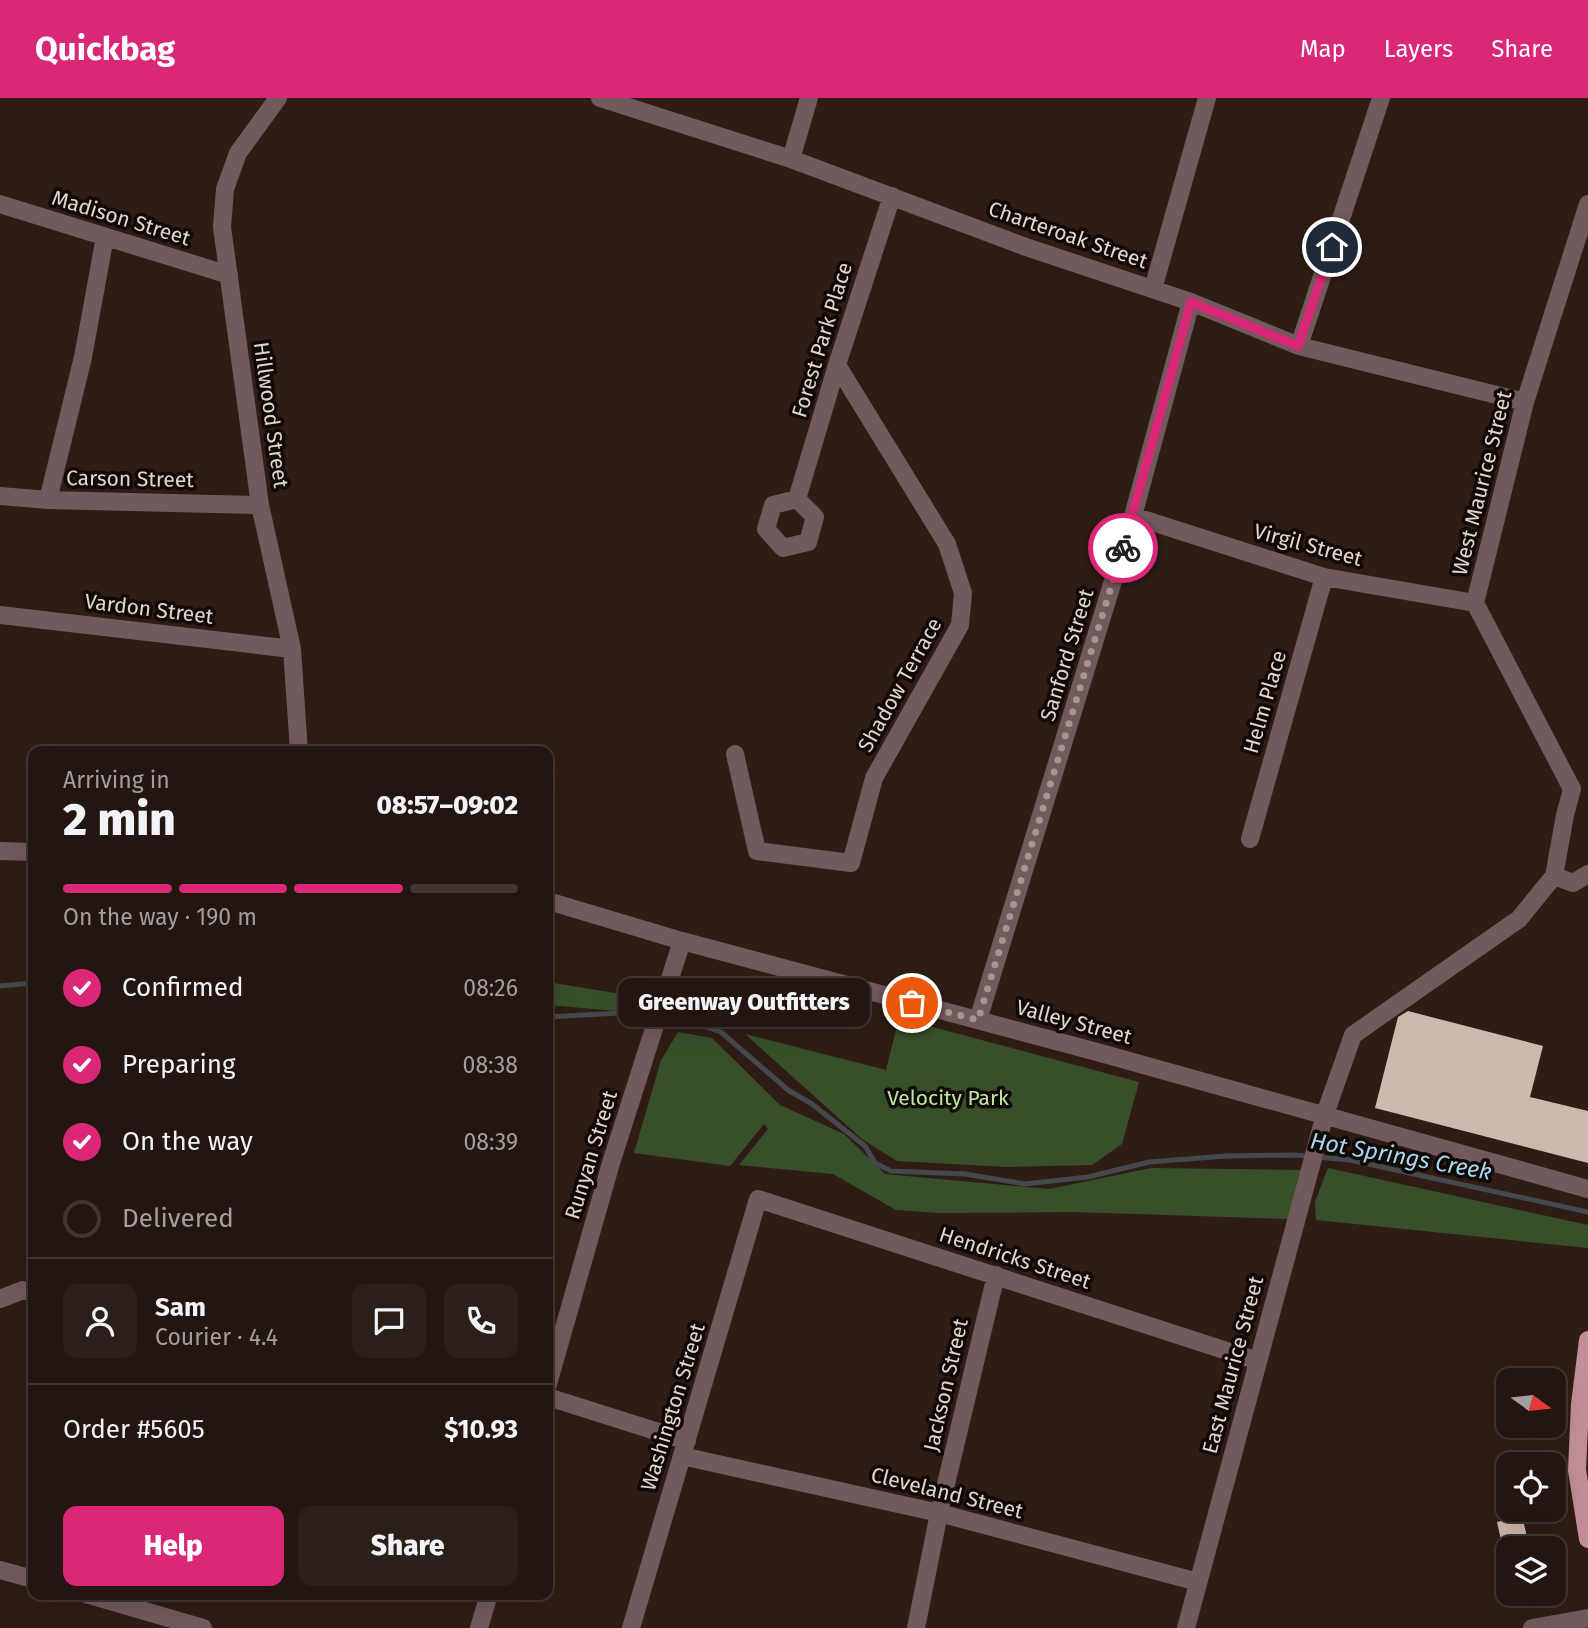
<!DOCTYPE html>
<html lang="en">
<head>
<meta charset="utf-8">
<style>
	:root { --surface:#231610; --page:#2b1f19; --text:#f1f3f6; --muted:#a39f9f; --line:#403530; --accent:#db2777 }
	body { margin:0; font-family:"Fira Sans",sans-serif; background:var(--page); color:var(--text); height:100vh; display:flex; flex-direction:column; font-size:26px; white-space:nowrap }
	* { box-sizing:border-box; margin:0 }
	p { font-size:23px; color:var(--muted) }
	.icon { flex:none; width:38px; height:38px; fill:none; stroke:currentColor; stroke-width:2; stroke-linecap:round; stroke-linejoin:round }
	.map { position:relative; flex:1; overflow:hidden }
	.sheet { position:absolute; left:28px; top:648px; width:525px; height:854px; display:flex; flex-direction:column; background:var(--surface); border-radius:14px; box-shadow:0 7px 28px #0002,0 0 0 2px var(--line) }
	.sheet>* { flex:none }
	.needle { width:46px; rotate:105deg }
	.controls { position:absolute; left:1496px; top:1270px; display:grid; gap:14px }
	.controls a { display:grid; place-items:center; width:70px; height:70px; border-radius:14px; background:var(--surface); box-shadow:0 7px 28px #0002,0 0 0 2px var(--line); font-size:35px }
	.pin { position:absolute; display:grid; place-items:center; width:60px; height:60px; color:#fff; margin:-30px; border:4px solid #fff; border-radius:50%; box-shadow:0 2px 7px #0007 }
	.courier { position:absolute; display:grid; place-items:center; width:70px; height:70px; margin:-35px; border:5px solid #db2777; border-radius:50%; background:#fff; color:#222; box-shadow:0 2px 9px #0007 }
	.bubble { position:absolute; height:49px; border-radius:14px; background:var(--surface); box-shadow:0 7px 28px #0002,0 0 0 2px var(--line); font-size:23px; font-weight:800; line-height:49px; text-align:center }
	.overview em { font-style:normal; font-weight:800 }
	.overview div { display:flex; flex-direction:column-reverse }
	.overview { display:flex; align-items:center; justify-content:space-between; height:119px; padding:0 35px }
	h1 { font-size:46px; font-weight:800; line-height:52px }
	.bar { display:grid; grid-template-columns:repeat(4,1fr); gap:10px 7px; align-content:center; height:84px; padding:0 35px }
	.bar i { height:9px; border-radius:5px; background:var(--line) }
	.bar .current { background:var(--accent) }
	.bar p { grid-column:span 4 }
	.line { display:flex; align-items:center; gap:18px; padding:0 35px; border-top:2px solid var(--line) }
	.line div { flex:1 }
	.round { display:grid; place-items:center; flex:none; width:74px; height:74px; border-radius:14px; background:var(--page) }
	ol { padding:0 35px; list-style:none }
	li { display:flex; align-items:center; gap:21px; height:77px }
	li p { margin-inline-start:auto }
	li .icon { padding:7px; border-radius:50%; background:var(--accent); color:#fff; stroke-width:4 }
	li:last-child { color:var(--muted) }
	li i { width:38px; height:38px; border:4px solid var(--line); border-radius:50% }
	.action { display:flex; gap:14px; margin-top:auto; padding:14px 35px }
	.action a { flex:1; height:80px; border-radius:14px; background:var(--accent); color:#fff; font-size:28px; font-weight:800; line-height:80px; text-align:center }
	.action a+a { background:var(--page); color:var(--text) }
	header { display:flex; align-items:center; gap:42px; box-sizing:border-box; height:98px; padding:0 35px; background:var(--accent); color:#fff }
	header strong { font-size:33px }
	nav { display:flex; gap:38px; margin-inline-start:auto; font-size:24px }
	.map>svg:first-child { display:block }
	.green { fill:#38502a }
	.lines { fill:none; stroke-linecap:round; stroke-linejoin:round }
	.stream { stroke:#44494d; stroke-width:5 }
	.building { fill:#cfb9ac }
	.minor { stroke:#72595c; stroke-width:18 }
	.major { stroke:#c38f96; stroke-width:18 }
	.done { stroke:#a4958f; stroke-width:7; stroke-dasharray:0 12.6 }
	.route { stroke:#db2777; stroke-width:9 }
	.labels { text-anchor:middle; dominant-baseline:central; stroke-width:7; stroke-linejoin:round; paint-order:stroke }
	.street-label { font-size:21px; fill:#e3d6d1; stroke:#110906 }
	.park-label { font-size:21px; fill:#bbe9a3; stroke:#110906 }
	.water-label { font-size:23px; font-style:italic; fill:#a8d9f4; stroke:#110906 }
</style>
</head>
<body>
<header>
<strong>Quickbag</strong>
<nav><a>Map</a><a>Layers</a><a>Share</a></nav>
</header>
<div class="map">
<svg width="1588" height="1530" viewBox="0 0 1588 1530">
	<rect width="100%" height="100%" fill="#2f1d15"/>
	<!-- green -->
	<path class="green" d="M548 884 645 900 639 915 548 907Z
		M899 920 1139 984 1122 1046 1092 1067 1007 1069 897 1063 862 1041 745 936 886 972Z
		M678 934 712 940 780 1007 844 1036 885 1076 1049 1091 1151 1070 1301 1072 1288 1121 1075 1114 940 1115 896 1112 833 1076 739 1067 768 1031 764 1026 730 1068 634 1055 661 962Z
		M1328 1070 1588 1127V1150L1316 1122 1315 1104Z"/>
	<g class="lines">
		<!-- stream -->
		<path class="stream" d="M0 888 33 885
			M548 919 619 915 671 917 721 934 788 992 812 1006 865 1048 875 1065 891 1073 965 1076 1025 1086 1088 1079 1149 1064 1226 1058 1295 1057 1350 1062 1588 1114"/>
	</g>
	<!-- building -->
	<path class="building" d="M1408 913 1543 948 1530 999 1588 1013V1065L1375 1010 1398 919Z
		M1522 1418 1530 1451H1503L1497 1424Z"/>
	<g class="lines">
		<!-- minor -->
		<path class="minor" d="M278 0 238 55 225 91 222 129 260 407 292 551 299 653
			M600 0 791 61 1026 149 1191 204 1299 248 1525 304
			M791 61 809 0
			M0 106 229 177
			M1153 191 1207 0
			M1299 248 1381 0
			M0 398 48 402 260 407
			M797 401 837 267 892 98
			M797 401 815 419 808 444 783 450 766 431 773 407Z
			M48 402 83 259 105 139
			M1133 418 1324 479 1475 505
			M0 517 292 551
			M735 656 757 753 851 765 874 680 960 527 963 495 947 446 837 267
			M1250 741 1324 479
			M0 753 33 754
			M1554 778 1573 785 1588 776
			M548 803 682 843 1097 954 1588 1091
			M978 922 1133 418 1191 204
			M0 1201 23 1192 33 1195
			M548 1286 611 1065 682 843
			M548 1299 687 1343
			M682 1358 939 1415 1198 1484
			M0 1472 33 1481
			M86 1496 203 1530
			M479 1530 489 1496
			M631 1530 758 1101 1258 1263
			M916 1530 939 1415 996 1177
			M1186 1530 1325 1016 1353 937 1519 821 1554 778 1565 717 1572 691 1475 505 1525 304 1588 106
			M1532 1530 1588 1520"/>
		<!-- major -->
		<path class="major" d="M1588 1242 1580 1306 1577 1372 1588 1441"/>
	</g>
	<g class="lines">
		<!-- done -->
		<path class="done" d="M912 905 978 922 1123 450"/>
		<!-- route -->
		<path class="route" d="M1123 450 1191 204 1298 248 1332 149"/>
	</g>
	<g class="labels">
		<!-- street labels -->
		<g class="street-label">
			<text transform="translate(121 120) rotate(17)">Madison Street</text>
			<text transform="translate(1068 137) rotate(19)">Charteroak Street</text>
			<text transform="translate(822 242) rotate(-73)">Forest Park Place</text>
			<text transform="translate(271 317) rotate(82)">Hillwood Street</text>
			<text transform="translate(130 381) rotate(1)">Carson Street</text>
			<text transform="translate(1482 385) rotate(-76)">West Maurice Street</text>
			<text transform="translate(1308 447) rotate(15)">Virgil Street</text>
			<text transform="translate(149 511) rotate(7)">Vardon Street</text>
			<text transform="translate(1067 557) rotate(-73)">Sanford Street</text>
			<text transform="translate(900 587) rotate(-61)">Shadow Terrace</text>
			<text transform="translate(1265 604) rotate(-74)">Helm Place</text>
			<text transform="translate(1074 924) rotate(15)">Valley Street</text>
			<text transform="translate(591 1057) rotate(-73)">Runyan Street</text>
			<text transform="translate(1015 1160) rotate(18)">Hendricks Street</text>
			<text transform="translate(1233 1267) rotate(-75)">East Maurice Street</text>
			<text transform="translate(946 1287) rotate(-77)">Jackson Street</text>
			<text transform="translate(673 1309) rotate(-73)">Washington Street</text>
			<text transform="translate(947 1395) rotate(14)">Cleveland Street</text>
		</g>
		<!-- park labels -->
		<g class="park-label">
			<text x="948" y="1000">Velocity Park</text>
		</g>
		<!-- water labels -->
		<g class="water-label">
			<text transform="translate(1401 1058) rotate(10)">Hot Springs Creek</text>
		</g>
	</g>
</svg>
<div class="controls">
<a><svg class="needle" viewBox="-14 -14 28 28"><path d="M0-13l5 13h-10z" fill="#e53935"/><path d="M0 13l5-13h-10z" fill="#a39f9f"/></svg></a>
<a><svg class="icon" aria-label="locate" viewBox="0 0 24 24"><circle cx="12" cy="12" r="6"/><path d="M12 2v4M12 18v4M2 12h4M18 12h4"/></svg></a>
<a><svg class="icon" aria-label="layers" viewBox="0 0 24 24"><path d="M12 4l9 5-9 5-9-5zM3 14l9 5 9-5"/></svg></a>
</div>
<div class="pin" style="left:912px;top:905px;background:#ea580c"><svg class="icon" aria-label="bag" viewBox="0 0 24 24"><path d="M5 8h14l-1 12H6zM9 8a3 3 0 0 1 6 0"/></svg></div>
<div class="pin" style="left:1332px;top:149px;background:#1f2937"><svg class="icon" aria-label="home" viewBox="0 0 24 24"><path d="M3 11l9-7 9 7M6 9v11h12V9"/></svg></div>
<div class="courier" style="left:1123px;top:450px"><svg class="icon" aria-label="bike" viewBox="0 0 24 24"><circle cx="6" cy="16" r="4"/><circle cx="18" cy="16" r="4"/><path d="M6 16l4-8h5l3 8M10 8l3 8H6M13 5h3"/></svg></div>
<div class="bubble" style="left:618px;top:880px;width:252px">Greenway Outfitters</div>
<section class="sheet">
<div class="overview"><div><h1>2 min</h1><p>Arriving in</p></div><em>08:57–09:02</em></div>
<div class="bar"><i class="current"></i><i class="current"></i><i class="current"></i><i></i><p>On the way · 190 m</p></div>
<ol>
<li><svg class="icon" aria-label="check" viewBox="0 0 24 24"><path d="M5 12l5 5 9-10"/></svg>Confirmed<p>08:26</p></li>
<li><svg class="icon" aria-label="check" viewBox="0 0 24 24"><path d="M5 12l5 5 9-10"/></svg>Preparing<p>08:38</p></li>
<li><svg class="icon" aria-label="check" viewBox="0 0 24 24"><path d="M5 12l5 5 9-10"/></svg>On the way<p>08:39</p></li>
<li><i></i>Delivered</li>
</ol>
<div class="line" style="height:126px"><a class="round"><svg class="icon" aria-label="person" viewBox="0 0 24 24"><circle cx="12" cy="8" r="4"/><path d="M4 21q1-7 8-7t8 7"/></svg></a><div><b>Sam</b><p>Courier · 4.4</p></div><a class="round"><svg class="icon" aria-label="chat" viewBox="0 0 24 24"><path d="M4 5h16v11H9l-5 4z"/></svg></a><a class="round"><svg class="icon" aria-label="phone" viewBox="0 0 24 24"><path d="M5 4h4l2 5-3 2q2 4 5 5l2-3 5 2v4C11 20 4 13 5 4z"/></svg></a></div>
<div class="line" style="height:91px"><div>Order #5605</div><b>$10.93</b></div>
<div class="action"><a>Help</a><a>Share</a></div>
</section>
</div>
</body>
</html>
